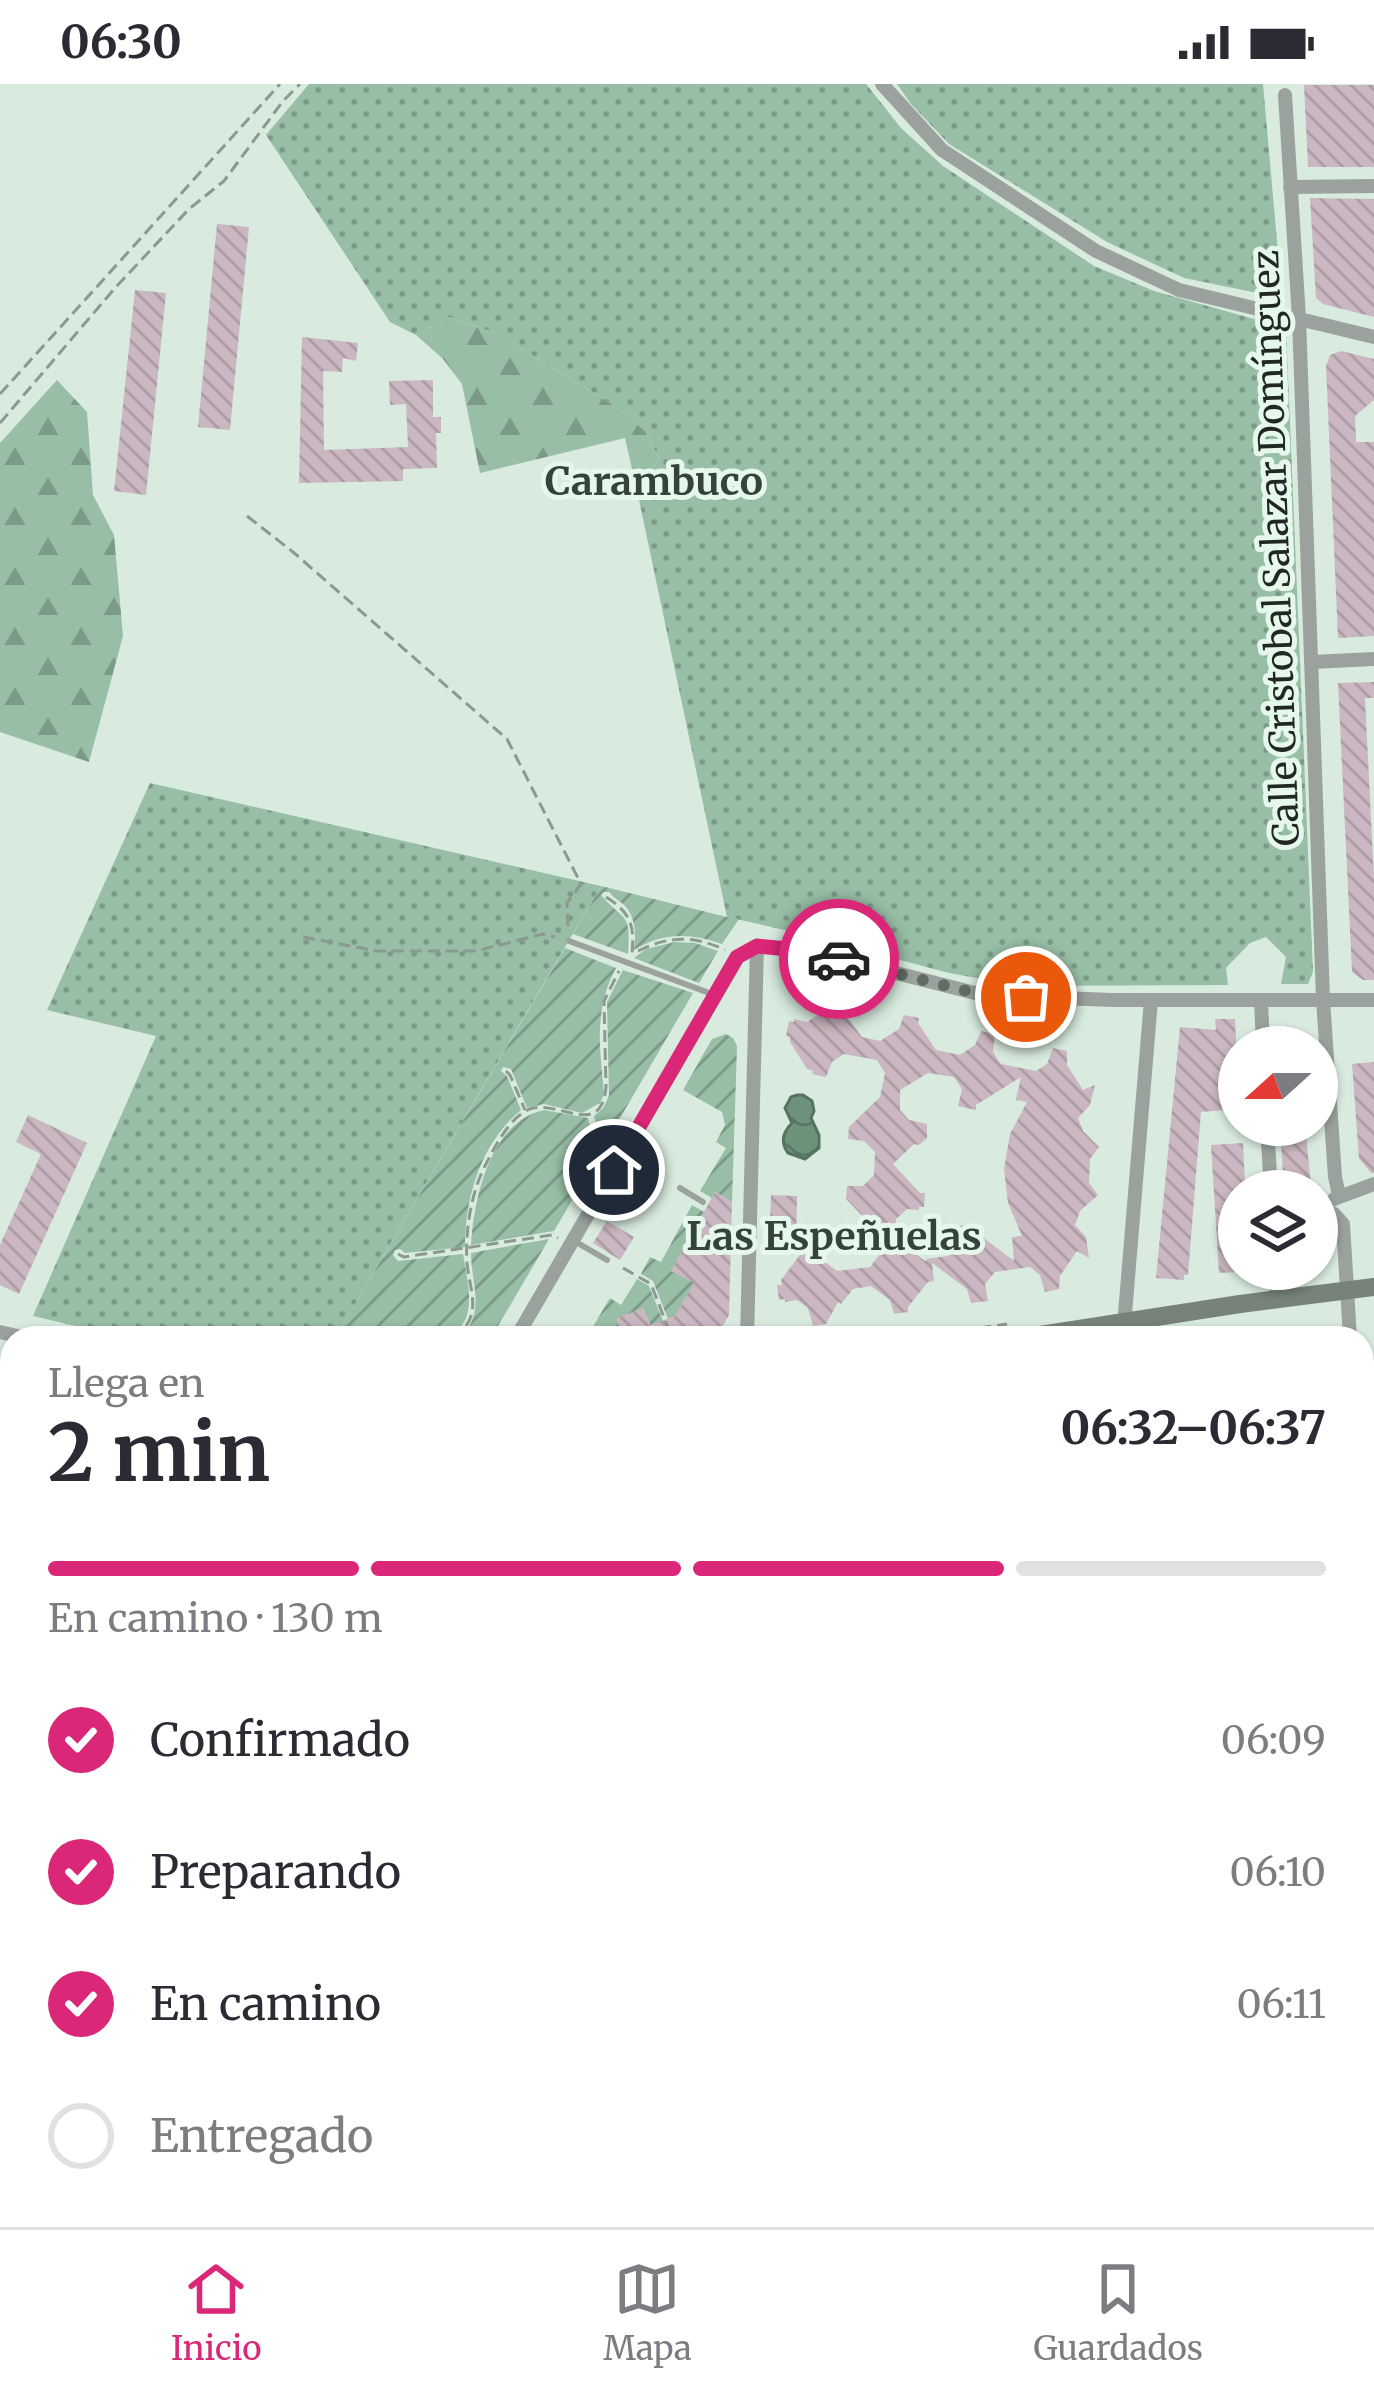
<!DOCTYPE html>
<html lang="es">
<head>
<meta charset="utf-8">
<style>
	:root { --surface:#fff; --page:#f7f7f7; --text:#2b2b33; --muted:#7c7c81; --line:#e1e1e2; --accent:#db2777 }
	body { margin:0; font-family:Merriweather,serif; background:var(--page); color:var(--text); height:100vh; display:flex; flex-direction:column; font-size:45px; white-space:nowrap }
	* { box-sizing:border-box; margin:0 }
	p { font-size:39px; color:var(--muted) }
	.icon { flex:none; width:66px; height:66px; fill:none; stroke:currentColor; stroke-width:2; stroke-linecap:round; stroke-linejoin:round }
	.map { position:relative; flex:1; overflow:hidden }
	.side { position:absolute; left:0px; top:1242px; width:1374px; height:903px; display:flex; flex-direction:column; background:var(--surface); border-radius:36px 36px 0 0; box-shadow:0 3px 9px #0004 }
	.side>* { flex:none }
	.needle { width:78px; rotate:249deg }
	.fabs { position:absolute; left:1218px; top:942px; display:grid; gap:24px }
	.fabs a { display:grid; place-items:center; width:120px; height:120px; border-radius:50%; background:var(--surface); box-shadow:0 3px 9px #0004; font-size:60px }
	.pin { position:absolute; display:grid; place-items:center; width:102px; height:102px; color:#fff; margin:-51px; border:6px solid #fff; border-radius:50%; box-shadow:0 3px 12px #0007 }
	.courier { position:absolute; display:grid; place-items:center; width:120px; height:120px; margin:-60px; border:9px solid #db2777; border-radius:50%; background:#fff; color:#222; box-shadow:0 3px 15px #0007 }
	.head em { font-style:normal; font-weight:700 }
	.head div { display:flex; flex-direction:column-reverse }
	.head { display:flex; align-items:center; justify-content:space-between; height:204px; padding:0 48px }
	h1 { font-size:78px; font-weight:700; line-height:90px }
	.bar { display:grid; grid-template-columns:repeat(4,1fr); gap:18px 12px; align-content:center; height:144px; padding:0 48px }
	.bar i { height:15px; border-radius:9px; background:var(--line) }
	.bar .on { background:var(--accent) }
	.bar p { grid-column:span 4 }
	ol { padding:0 48px; list-style:none }
	li { display:flex; align-items:center; gap:36px; height:132px }
	li p { margin-inline-start:auto }
	li .icon { padding:12px; border-radius:50%; background:var(--accent); color:#fff; stroke-width:4 }
	li:last-child { color:var(--muted) }
	li i { width:66px; height:66px; border:6px solid var(--line); border-radius:50% }
	.status { display:flex; justify-content:space-between; align-items:center; height:84px; padding:0 60px; background:var(--surface); direction:ltr }
	.status svg { height:33px; fill:currentColor }
	.menu { display:flex; justify-content:space-around; align-items:center; height:168px; border-top:3px solid var(--line); background:var(--surface); font-size:33px; color:var(--muted) }
	.menu a { display:grid; justify-items:center; gap:6px }
	.menu .on { color:var(--accent) }
	.map>svg:first-child { display:block }
	.grass { fill:url(#grass-dots) }
	.forest { fill:url(#forest-firs) }
	.garden { fill:url(#garden-furrows) }
	.water { fill:url(#water-waves); stroke:#567360; stroke-width:3 }
	.building { fill:url(#building-back-hatch); fill-rule:evenodd }
	.lines { fill:none; stroke-linecap:round; stroke-linejoin:round }
	.path { stroke:#8b9990; stroke-width:3; stroke-dasharray:12 6; stroke-linecap:butt }
	.lane { stroke:#9ba29d; stroke-width:6 }
	.street { stroke:#9ba29d; stroke-width:14 }
	.secondary { stroke:#77827a; stroke-width:18 }
	.done { stroke:#616c65; stroke-width:12; stroke-dasharray:0 21.6 }
	.route { stroke:#db2777; stroke-width:15 }
	.labels { text-anchor:middle; dominant-baseline:central; stroke-width:10; stroke-linejoin:round; paint-order:stroke }
	.street-label { font-size:36px; fill:#212824; stroke:#e5f8eb }
	.neighbourhood-label { font-size:39px; font-weight:bold; fill:#35443a; stroke:#e5f8eb }
</style>
</head>
<body>
<div class="status"><b>06:30</b><svg viewBox="0 0 49 12"><path d="M0 12V9h3v3zM5 12V6h3v6zM10 12V3h3v9zM15 12V0h3v12zM26 1h20v11H26zM47 4h2v5h-2z"/></svg></div>
<div class="map">
<svg width="1374" height="2143" viewBox="0 0 1374 2143">
	<defs>
		<pattern id="grass-dots" width="8" height="8" patternUnits="userSpaceOnUse" patternTransform="scale(3)"><rect width="8" height="8" fill="#98bfa6"/><path d="M2 2h.1M6 6h.1" fill="none" stroke="#7c9b87" stroke-width="1.8" stroke-linecap="round"/></pattern>
		<pattern id="forest-firs" width="22" height="20" patternUnits="userSpaceOnUse" patternTransform="scale(3)"><rect width="22" height="20" fill="#98bfa6"/><path d="M5 1l3.5 6h-7zM16 11l3.5 6h-7z" fill="#7c9b87"/></pattern>
		<pattern id="garden-furrows" width="10" height="10" patternUnits="userSpaceOnUse" patternTransform="scale(3)"><rect width="10" height="10" fill="#98bfa6"/><path d="M-1 1l2-2M0 10L10 0M9 11l2-2" fill="none" stroke="#7c9b87"/></pattern>
		<pattern id="water-waves" width="16" height="10" patternUnits="userSpaceOnUse" patternTransform="scale(3)"><rect width="16" height="10" fill="#6c9379"/><path d="M0 5q4-4 8 0t8 0" fill="none" stroke="#587863"/></pattern>
		<pattern id="building-back-hatch" width="6" height="6" patternUnits="userSpaceOnUse" patternTransform="scale(3)"><rect width="6" height="6" fill="#cbb7c1"/><path d="M-1 5l2 2M0 0l6 6M5-1l2 2" fill="none" stroke="#ae9da6"/></pattern>
	</defs>
	<rect width="100%" height="100%" fill="#d8ebde"/>
	<!-- grass -->
	<path class="grass" d="M309 0H866L901 44 943 82 1094 182 1154 207 1286 244 1313 888 1308 900H1281L1286 873 1266 853 1250 859 1226 884 1228 901 1021 902 949 889 798 849 727 833 638 411 659 374 645 347 618 324 498 250 449 233 416 251 390 238 266 51Z
		M897 0H1263L1282 214 1184 194 1107 158 949 60 911 20Z
		M150 699 601 802 335 1254H127L33 1232 156 952 47 926Z"/>
	<!-- forest -->
	<path class="forest" d="M449 233 498 250 618 324 645 347 659 374 638 411 625 354 480 389 462 300 443 275 416 251Z
		M57 296 87 328 93 411 114 451 123 552 89 678 0 648V359Z"/>
	<!-- garden -->
	<path class="garden" d="M601 802 727 833 739 835 722 860C690 849 664 848 634 866 636 850 636 832 623 820 618 816 613 813 609 808H604L601 811C625 839 631 827 628 870L573 850Z
		M675 858 695 859 718 867 699 899 634 874 646 865Z
		M565 864 616 884C593 928 600 963 604 1010L600 1019 582 1029 544 1020 527 1024 511 985 503 983 501 987 507 992 521 1026C481 1059 465 1113 465 1163L405 1169 400 1165 395 1166 393 1171 398 1177 463 1170C468 1200 480 1241 445 1254H335Z
		M623 886 693 909 602 1065 594 1032 603 1024 609 1012 607 918Z
		M726 950 733 954 737 962 732 1118 715 1108 712 1114 700 1107 726 1064 716 1058 725 1041 722 1028 683 1006 712 955Z
		M544 1026 588 1034 597 1074 554 1147 471 1161C474 1113 490 1038 544 1026Z
		M692 1121 704 1128 672 1186 705 1205 698 1217 687 1211 680 1223 685 1227 668 1235 653 1197 641 1190 650 1173 661 1178Z
		M549 1155 491 1254H459C487 1230 471 1200 471 1169Z
		M637 1195 649 1202 670 1254H656L643 1224 617 1235 624 1254H575L579 1248 588 1251 610 1214 621 1221Z"/>
	<!-- water -->
	<path class="water" d="M797 1011H803L812 1017 814 1027 811 1034 819 1051V1064L805 1075 788 1069C780 1058 783 1048 792 1039L785 1024 791 1013Z"/>
	<!-- building -->
	<path class="building" d="M1304 1H1374V83H1308Z
		M1310 114 1374 115V233L1323 220 1316 214Z
		M217 140 249 143 230 346 198 343Z
		M135 206 166 209 146 411 114 407Z
		M302 253 358 259 356 277 343 274 342 288 323 287 324 366 408 363 406 320 390 321 389 297 433 296V333H441V349H436L437 384 403 385V397L299 399Z
		M1341 267 1374 275V316L1355 332 1356 358H1374V552L1338 554 1326 282 1330 271Z
		M1374 598V614H1365L1374 795V896H1363L1352 888 1338 599Z
		M824 914 834 916 862 953 880 957 899 945 904 931 919 934 918 939 936 966 960 971 975 961 981 947 995 950 993 968 1001 980 1036 987 1047 980 1053 964 1067 967V981L1083 1006 1095 1001 1090 1021 1078 1034 1083 1047 1099 1063 1090 1075 1089 1099 1098 1111 1080 1127 1075 1141 1086 1153 1089 1174 1077 1167 1060 1192 1059 1205 1045 1208 1040 1191 1030 1183 995 1188 985 1200 988 1217 971 1219 967 1205 932 1179 934 1197 928 1198 908 1223V1228L894 1230 890 1216 871 1202 853 1205 841 1220 838 1218 826 1240 813 1242 808 1224 797 1216 785 1218V1215L779 1216 777 1201H782L781 1196 805 1164 820 1162 825 1178 837 1187 870 1183 879 1171 876 1146 846 1115 847 1102H863L874 1091 875 1068 864 1057 848 1055 849 1043 880 1013 885 989 877 976 844 970 832 978 826 993 812 990 813 987 807 985 790 958V953L786 952 789 937 794 938V935L807 938 818 931ZM928 989 954 993 962 1005 958 1022 976 1026V1021L1021 993 1016 1016 1027 1018 1010 1050 1004 1085 1008 1119 1022 1152 1012 1153 1014 1177 972 1145V1140L954 1143 957 1161 948 1172 925 1175 928 1176 925 1177 896 1155V1135L907 1125 919 1126V1123H924L925 1109H920L893 1080 914 1060 919 1061 927 1054V1040L909 1036 900 1026V1006Z
		M1215 935H1235L1239 1025 1201 1028 1188 1191H1184V1196L1156 1194 1180 943 1216 946Z
		M1374 978V1089H1371L1359 1074 1352 980Z
		M28 1031 87 1059 19 1210 0 1201V1161L41 1070 16 1058Z
		M1280 1041H1305L1311 1101H1306V1107H1284Z
		M1243 1059 1245 1099H1241L1242 1107H1239V1188L1219 1189 1211 1061Z
		M715 1108 732 1118 729 1231 716 1254H621L623 1251 617 1234 643 1224 650 1241 675 1232 694 1199 671 1187Z
		M771 1111 797 1112 796 1165 769 1164Z
		M607 1137 634 1153 620 1176 593 1159Z"/>
	<g class="lines">
		<!-- path -->
		<path class="path" d="M0 310 280 0
			M0 339 115 204 189 125 224 97 283 17 300 0
			M247 432 293 468 507 655 581 800 567 819 568 843
			M606 813C630 828 635 841 632 869
			M303 853 377 867H476L543 850 555 853
			M638 867C668 852 694 851 725 866
			M506 987 510 991 525 1026
			M398 1170 404 1173 552 1151 558 1154
			M623 1184 651 1200 672 1254
			M453 1254C484 1233 470 1209 467 1179 465 1147 471 1108 486 1080 495 1062 512 1029 533 1024 562 1018 601 1054 606 1003L604 917 619 887
			M908 1254 1007 1240
			M0 1520 12 1522
			M0 1630 12 1626"/>
		<!-- lane -->
		<path class="lane" d="M569 857 712 910
			M680 1104 703 1118
			M576 1158 607 1176
			M21 2143 24 2133"/>
		<!-- street -->
		<path class="street" d="M882 0 942 66 1096 167 1179 206 1374 253
			M1285 11 1299 234 1323 915 1335 1093 1339 1111
			M1290 103 1374 102
			M1312 578 1374 575
			M757 862 809 867 983 911 1112 916H1374
			M1261 916 1263 963
			M1267 1041 1271 1107
			M1334 1115 1374 1100
			M1322 1124 1334 1130 1343 1140 1350 1254
			M1276 1185 1277 1215
			M0 1248 26 1254
			M516 1254 738 873 757 862
			M747 1254 757 862
			M1123 1254 1151 916
			M1362 1400 1374 1604
			M1362 1721H1374
			M1362 2008 1374 2001
			M1362 2049 1374 2057 1362 2119
			M277 2143 278 2133
			M492 2143V2133
			M709 2143V2133
			M977 2143 979 2133
			M1066 2143 1068 2133
			M1146 2143 1148 2133
			M1358 2143 1359 2133"/>
		<!-- secondary -->
		<path class="secondary" d="M1021 1254 1240 1220 1374 1203
			M88 2143 90 2133"/>
	</g>
	<g class="lines">
		<!-- done -->
		<path class="done" d="M839 875 983 911 1026 913"/>
		<!-- route -->
		<path class="route" d="M614 1086 737 873 757 862 809 867 839 875"/>
	</g>
	<g class="labels">
		<!-- street labels -->
		<g class="street-label">
			<text transform="translate(1276 464) rotate(-92)">Calle Cristobal Salazar Domínguez</text>
		</g>
		<!-- neighbourhood labels -->
		<g class="neighbourhood-label">
			<text x="654" y="397">Carambuco</text>
			<text x="834" y="1152">Las Espeñuelas</text>
		</g>
	</g>
</svg>
<div class="fabs">
<a><svg class="needle" viewBox="-14 -14 28 28"><path d="M0-13l5 13h-10z" fill="#e53935"/><path d="M0 13l5-13h-10z" fill="#7c7c81"/></svg></a>
<a><svg class="icon" aria-label="layers" viewBox="0 0 24 24"><path d="M12 4l9 5-9 5-9-5zM3 14l9 5 9-5"/></svg></a>
</div>
<div class="pin" style="left:1026px;top:913px;background:#ea580c"><svg class="icon" aria-label="bag" viewBox="0 0 24 24"><path d="M5 8h14l-1 12H6zM9 8a3 3 0 0 1 6 0"/></svg></div>
<div class="pin" style="left:614px;top:1086px;background:#1f2937"><svg class="icon" aria-label="home" viewBox="0 0 24 24"><path d="M3 11l9-7 9 7M6 9v11h12V9"/></svg></div>
<div class="courier" style="left:839px;top:875px"><svg class="icon" aria-label="car" viewBox="0 0 24 24"><path d="M5 17H2v-5l4-1 3-4h7l3 4 3 1v5h-3M9 17h6M6 11h13"/><circle cx="7" cy="17" r="2"/><circle cx="17" cy="17" r="2"/></svg></div>
<section class="side">
<div class="head"><div><h1>2 min</h1><p>Llega en</p></div><em>06:32–06:37</em></div>
<div class="bar"><i class="on"></i><i class="on"></i><i class="on"></i><i></i><p>En camino · 130 m</p></div>
<ol>
<li><svg class="icon" aria-label="check" viewBox="0 0 24 24"><path d="M5 12l5 5 9-10"/></svg>Confirmado<p>06:09</p></li>
<li><svg class="icon" aria-label="check" viewBox="0 0 24 24"><path d="M5 12l5 5 9-10"/></svg>Preparando<p>06:10</p></li>
<li><svg class="icon" aria-label="check" viewBox="0 0 24 24"><path d="M5 12l5 5 9-10"/></svg>En camino<p>06:11</p></li>
<li><i></i>Entregado</li>
</ol>
</section>
</div>
<nav class="menu">
<a class="on"><svg class="icon" aria-label="home" viewBox="0 0 24 24"><path d="M3 11l9-7 9 7M6 9v11h12V9"/></svg>Inicio</a>
<a><svg class="icon" aria-label="map" viewBox="0 0 24 24"><path d="M3 6l6-2 6 2 6-2v14l-6 2-6-2-6 2zM9 4v14M15 6v14"/></svg>Mapa</a>
<a><svg class="icon" aria-label="saved" viewBox="0 0 24 24"><path d="M7 4h10v16l-5-4-5 4z"/></svg>Guardados</a>
</nav>
</body>
</html>
